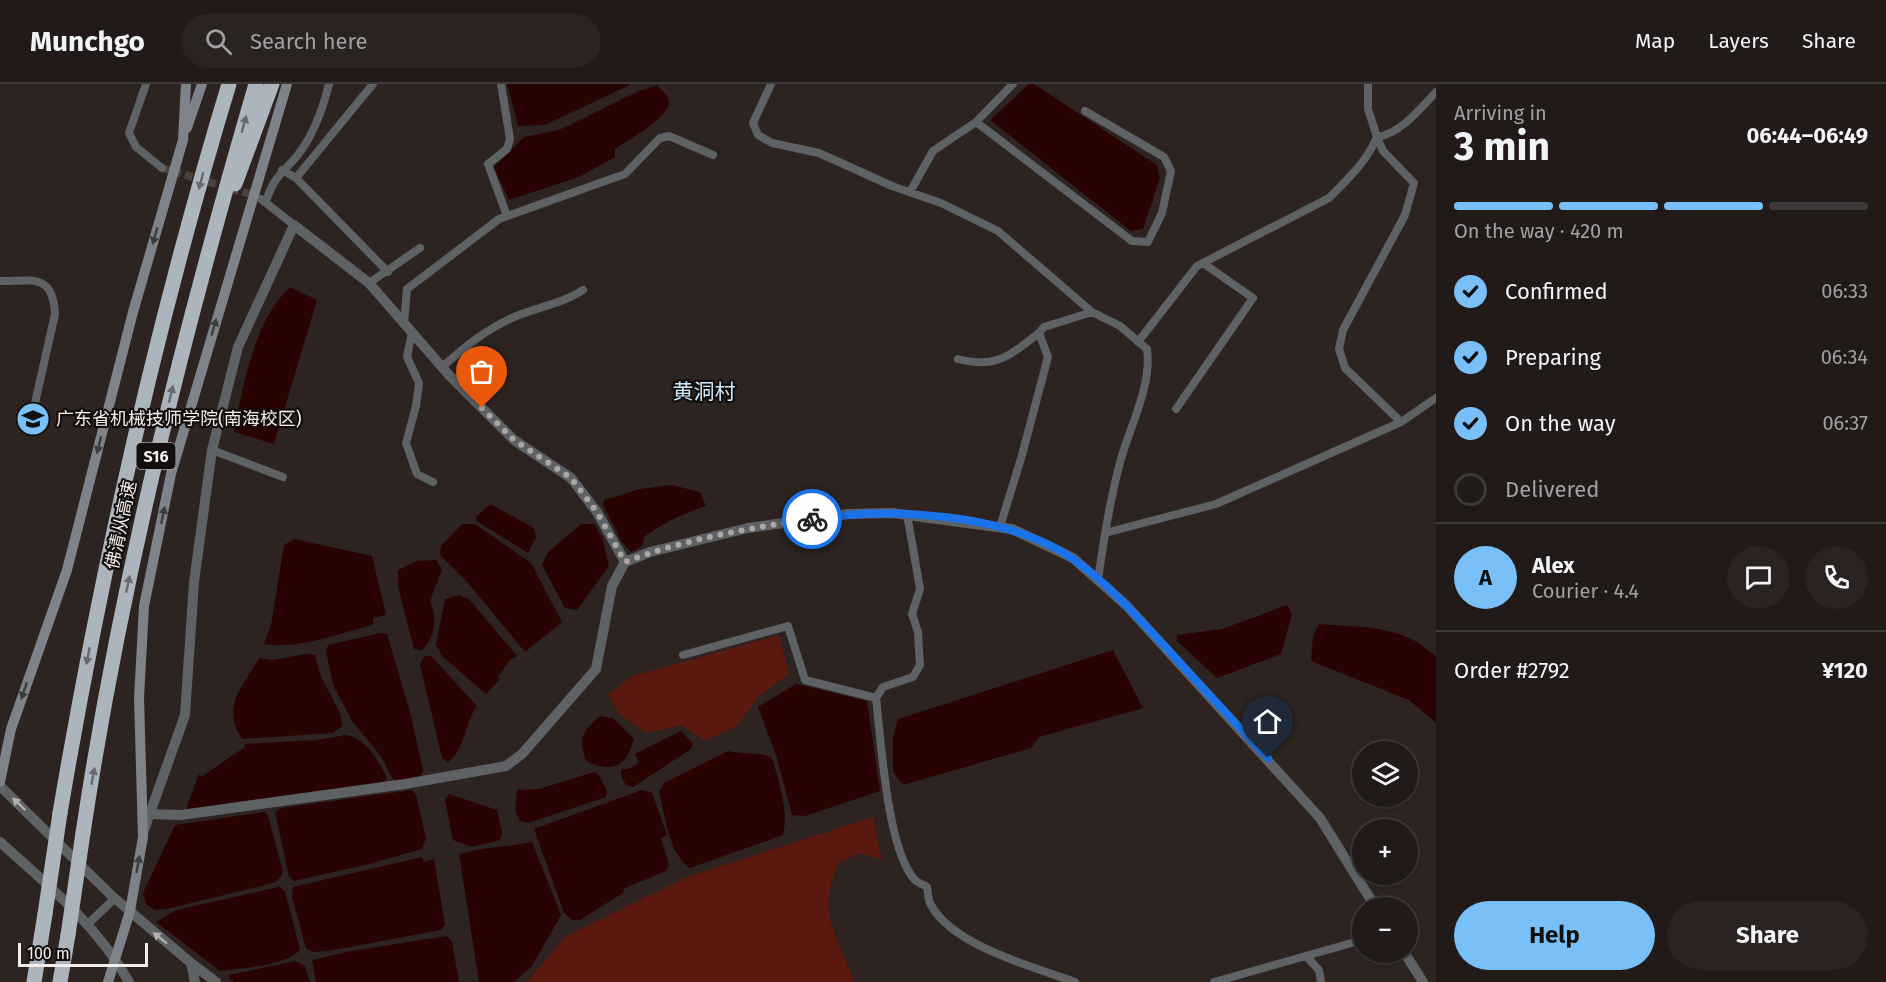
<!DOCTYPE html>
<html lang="en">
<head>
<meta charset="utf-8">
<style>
	:root { --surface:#221a19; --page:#2a2322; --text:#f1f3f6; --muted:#a2a1a2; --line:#3f3838; --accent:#79bff8 }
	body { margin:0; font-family:"Fira Sans","Noto Sans SC",sans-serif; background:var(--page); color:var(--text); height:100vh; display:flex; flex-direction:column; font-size:22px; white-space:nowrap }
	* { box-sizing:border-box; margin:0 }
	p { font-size:20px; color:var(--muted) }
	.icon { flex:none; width:33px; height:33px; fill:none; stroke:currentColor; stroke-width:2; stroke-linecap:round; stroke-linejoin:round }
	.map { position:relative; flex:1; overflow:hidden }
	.side { display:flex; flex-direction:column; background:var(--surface); width:450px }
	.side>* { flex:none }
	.tools { position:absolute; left:1352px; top:657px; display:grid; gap:12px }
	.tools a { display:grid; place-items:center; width:66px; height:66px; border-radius:50%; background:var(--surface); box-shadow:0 2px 4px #0004,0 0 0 2px var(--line); font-size:30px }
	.scale { position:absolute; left:18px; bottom:15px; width:130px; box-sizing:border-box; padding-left:6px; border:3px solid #f4edeb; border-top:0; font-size:16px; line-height:21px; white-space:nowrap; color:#f4edeb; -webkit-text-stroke:4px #120e0d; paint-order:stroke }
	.pin { position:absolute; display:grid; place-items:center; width:51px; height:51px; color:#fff; margin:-62px -26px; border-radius:50% 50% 50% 0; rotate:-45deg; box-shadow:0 0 6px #0007 }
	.pin .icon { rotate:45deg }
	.courier { position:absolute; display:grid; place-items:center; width:60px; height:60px; margin:-30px; border:4px solid #1a73e8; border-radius:50%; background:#fff; color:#222; box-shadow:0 2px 8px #0007 }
	.headline em { font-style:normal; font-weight:700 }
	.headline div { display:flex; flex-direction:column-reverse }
	.headline { display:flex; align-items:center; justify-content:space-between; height:102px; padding:0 18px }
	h1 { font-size:39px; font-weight:700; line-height:45px }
	.bar { display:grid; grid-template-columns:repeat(4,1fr); gap:9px 6px; align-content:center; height:72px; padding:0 18px }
	.bar i { height:8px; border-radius:4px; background:var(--line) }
	.bar .active { background:var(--accent) }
	.bar p { grid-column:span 4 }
	.line { display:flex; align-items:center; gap:15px; padding:0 18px; border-top:2px solid var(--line) }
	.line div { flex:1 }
	.round { display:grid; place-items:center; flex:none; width:63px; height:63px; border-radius:32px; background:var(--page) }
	ol { padding:0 18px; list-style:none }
	li { display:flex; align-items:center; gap:18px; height:66px }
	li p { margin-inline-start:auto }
	li .icon { padding:6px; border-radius:50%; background:var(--accent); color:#111; stroke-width:4 }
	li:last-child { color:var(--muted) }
	li i { width:33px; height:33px; border:3px solid var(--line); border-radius:50% }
	.button { display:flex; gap:12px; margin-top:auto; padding:12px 18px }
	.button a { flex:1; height:69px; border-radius:36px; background:var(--accent); color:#111; font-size:24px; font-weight:700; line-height:69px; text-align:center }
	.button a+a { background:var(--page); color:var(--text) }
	header { display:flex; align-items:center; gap:36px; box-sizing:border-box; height:84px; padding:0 30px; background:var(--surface); border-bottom:2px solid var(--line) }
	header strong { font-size:28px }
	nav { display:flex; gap:33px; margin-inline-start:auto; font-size:21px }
	.search { width:420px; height:54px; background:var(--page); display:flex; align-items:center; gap:15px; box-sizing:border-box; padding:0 21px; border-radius:33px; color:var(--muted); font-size:22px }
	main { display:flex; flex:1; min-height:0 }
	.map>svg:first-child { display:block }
	.green { fill:#5b1910 }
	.water { fill:#290301 }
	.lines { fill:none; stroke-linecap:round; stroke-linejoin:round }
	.minor-tunnel { stroke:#4b413f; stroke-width:8; stroke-dasharray:8 4; stroke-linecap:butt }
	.minor { stroke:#5e6265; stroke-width:8 }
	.tertiary { stroke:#5e6265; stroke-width:10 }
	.secondary { stroke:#7d8388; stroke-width:10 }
	.motorway { stroke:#acb5bd; stroke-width:15 }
	.motorway-bridge { stroke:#acb5bd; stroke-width:15 }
	.oneway { fill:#676a6e }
	.oneway2 { fill:#3d3d3e }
	.oneway3 { fill:#b0aeaf }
	.done { stroke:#aea6a4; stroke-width:6; stroke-dasharray:0 10.8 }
	.route { stroke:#1a73e8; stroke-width:8 }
	.labels { text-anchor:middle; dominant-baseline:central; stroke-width:4.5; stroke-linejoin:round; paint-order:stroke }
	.shield { fill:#120e0d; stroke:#b0aaa8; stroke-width:1.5 }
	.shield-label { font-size:16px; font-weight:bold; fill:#f4edeb }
	.poi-label { font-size:18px; fill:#f4edeb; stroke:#120e0d; text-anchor:start }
	.street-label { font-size:18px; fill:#f4edeb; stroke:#120e0d }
	.quarter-label { font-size:21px; fill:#cee8fd; stroke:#120e0d }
</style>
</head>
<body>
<header>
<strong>Munchgo</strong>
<div class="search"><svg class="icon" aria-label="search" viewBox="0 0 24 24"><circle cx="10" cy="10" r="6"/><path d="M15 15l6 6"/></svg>Search here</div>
<nav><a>Map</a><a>Layers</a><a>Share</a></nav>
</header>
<main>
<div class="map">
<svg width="1436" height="898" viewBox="0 0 1436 898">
	<rect width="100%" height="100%" fill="#2d2321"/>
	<!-- green -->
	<path class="green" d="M779 551 789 590 759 612 738 641 705 657 682 641 647 649 619 630 608 610 633 592Z
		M873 733 882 776 861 769 839 778C815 832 837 848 854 898H527L565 853 684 794Z"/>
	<!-- water -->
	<path class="water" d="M507 0H632L545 41 518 42Z
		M1029 0H1034L1157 81 1160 94 1143 145 1131 147 990 36Z
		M657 1C661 6 667 10 669 16 672 33 627 56 615 65V73L579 93 509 116 494 83 524 53 559 46 639 7Z
		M290 203 317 216 274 360 234 348C243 301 254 237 290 203Z
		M672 401 700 408 706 422C682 430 663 439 644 453L642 462 631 468 622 458 603 421 604 416 640 405Z
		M490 420 534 444 536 453 528 469 478 438 476 433Z
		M462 440H475L531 479 562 538 525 568 468 499 440 471 441 462Z
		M581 440H594L602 453 609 482 577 526 565 524 542 481 548 468Z
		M294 455 372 472 386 531 373 534V541C340 549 298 566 264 560L271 541 284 461Z
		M436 476 442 486 430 517C437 534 436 553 422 566L414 565 398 502V486L417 477Z
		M459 511 469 515 517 572 510 576 498 593 499 596 486 610 443 573 436 561 445 515Z
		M1287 521 1292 530 1281 570 1217 594 1177 557V551L1222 545Z
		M1319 540C1352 543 1388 541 1417 558 1424 562 1429 568 1436 572V639L1409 616 1311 577 1313 552Z
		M381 549 387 550 410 628 423 686 420 694 394 697 380 671 352 637 333 601 326 567 328 561Z
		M1113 566 1143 624 1039 653 1031 664 903 701 893 688V654L898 635Z
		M306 570 315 571 321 593 341 631 342 642 333 649 242 655C221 621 242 605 259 574L272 576Z
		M425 572H431L477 622C464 640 466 665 448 678L442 674 420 580Z
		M796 600 867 617 880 707 805 732 792 731 776 671 758 623Z
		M600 632 613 634 634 655C627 682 613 690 586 677 578 653 582 648 600 632Z
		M681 647 693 660 691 665 633 703 626 701 621 692V686L631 684 639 678 635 670Z
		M346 651C368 655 377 676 387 694L383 700 185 727 199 690 201 693 245 663 244 660 316 656Z
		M728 667C743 671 760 667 772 674 779 698 789 727 783 751L690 784C669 770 665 732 659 708L664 699Z
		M594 688 598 690 607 707 606 713 528 739 520 737 515 725 517 706 539 705Z
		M412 706 416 711 426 754 422 765 369 780 294 797 289 793 275 728 282 724Z
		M642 706 652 709 667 751 661 754 669 781 666 787 625 804 623 809 580 836H572L564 829 534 745Z
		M449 710 497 726 502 748 500 756 472 763 453 756 445 716Z
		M265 728 268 732 283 788 280 794 273 799 167 825 155 826 146 820 143 809 175 741Z
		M532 758 561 831 532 882 514 898H479L459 770C483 763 506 763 532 758Z
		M422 773 424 778 434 775 445 841 441 846 328 867 313 868 306 864 292 813 293 803Z
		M279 803 285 807 300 866C286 882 242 884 220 887L156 838 176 826Z
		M447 852 452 858 459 898H316L312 876 351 867Z
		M295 877 305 882 310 898H234L229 894V891Z"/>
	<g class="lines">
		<!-- minor-tunnel -->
		<path class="minor-tunnel" d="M162 84 257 112"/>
		<!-- minor -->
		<path class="minor" d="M146 0 129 49 136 63 162 84
			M501 0 510 55 507 65 488 80 507 132
			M771 0 753 39 758 51 772 59 819 69 892 102 941 119 998 147 1092 228 1120 242 1147 265C1152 301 1131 340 1121 375 1110 415 1104 455 1098 496
			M976 38 1132 157 1148 158 1162 129 1171 87 1164 73 1085 27
			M282 86 296 94 373 0
			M296 94 388 188
			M910 108 933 67 976 38 1013 0
			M261 115 294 141
			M266 117C275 91 281 91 297 72 313 52 323 24 329 0
			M0 197C32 197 53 189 55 230L31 337
			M369 199 420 164
			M404 240 407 205 499 135 625 90 660 54 669 52 713 71
			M412 248 407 273 419 299 416 322 406 359 417 390 433 398
			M1138 258 1197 182 1329 114C1348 95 1367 77 1377 53L1368 25V0
			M958 275C996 285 1009 272 1039 249
			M442 283C465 263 486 245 514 233 537 223 562 220 583 206
			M1176 325 1253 214 1203 179
			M1401 338 1436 314
			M212 366 283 393
			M907 430 920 505 912 530 918 548 920 581 913 593 883 603 876 614C881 656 887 766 915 796 918 799 924 801 927 803 928 808 928 817 931 821 953 862 1034 883 1075 898
			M1000 443 1022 371 1048 273 1039 249 1044 243 1092 228
			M1105 449 1216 420 1401 338 1345 284 1339 265 1343 246 1405 131 1414 99 1383 67 1377 53C1400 50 1421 24 1436 8
			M683 571 788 542 805 596 876 614
			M88 840 115 814
			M1306 872 1319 886 1321 898
			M1214 898 1362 856"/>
		<!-- tertiary -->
		<path class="tertiary" d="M625 478 650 468 748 444 848 430 892 429 1012 445 1073 474 1126 521 1320 734 1376 824
			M0 702 112 812 191 879 195 898
			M149 730 181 731 405 700 506 682 522 670 596 585 612 502 625 478
			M144 746 185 631 194 498 212 366 238 263 294 141 369 199 449 291 514 356 571 394 597 428 625 478
			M0 758C47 800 98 842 129 898
			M1404 868 1423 898
			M191 879 216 898"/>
		<!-- secondary -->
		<path class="secondary" d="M187 44 202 0
			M0 698 11 645 67 486 133 228 183 56 186 0
			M108 898 130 827 143 753 139 614 144 522 171 390 287 0"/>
		<!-- motorway -->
		<path class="motorway" d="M235 100 272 0
			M60 729C102 481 156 241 229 0
			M83 749C121 495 184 247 256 0
			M34 898 45 830
			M60 898 68 851"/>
		<!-- motorway-bridge -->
		<path class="motorway-bridge" d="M45 830 60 729
			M68 851 83 749"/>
	</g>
	<!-- one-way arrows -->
	<defs><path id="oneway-solid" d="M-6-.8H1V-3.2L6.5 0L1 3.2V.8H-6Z" transform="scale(1.5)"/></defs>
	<g class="oneway">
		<use href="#oneway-solid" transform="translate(244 40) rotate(-74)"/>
		<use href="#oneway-solid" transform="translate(201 97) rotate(105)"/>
		<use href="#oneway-solid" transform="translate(171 310) rotate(-77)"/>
		<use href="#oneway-solid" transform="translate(128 500) rotate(-78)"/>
		<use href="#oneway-solid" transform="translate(88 572) rotate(101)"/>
		<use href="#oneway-solid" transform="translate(93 692) rotate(-80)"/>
	</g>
	<g class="oneway2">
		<use href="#oneway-solid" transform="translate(155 152) rotate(106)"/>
		<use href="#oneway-solid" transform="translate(214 243) rotate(-74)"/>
		<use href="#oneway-solid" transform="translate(99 361) rotate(104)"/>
		<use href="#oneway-solid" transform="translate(163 431) rotate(-78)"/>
		<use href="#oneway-solid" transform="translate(24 607) rotate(109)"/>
		<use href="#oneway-solid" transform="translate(138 780) rotate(-80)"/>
	</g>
	<g class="oneway3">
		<use href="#oneway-solid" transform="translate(19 720) rotate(-136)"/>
		<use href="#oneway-solid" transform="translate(160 854) rotate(-141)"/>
	</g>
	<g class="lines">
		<!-- done -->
		<path class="done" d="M482 324 514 356 571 394 597 428 625 478C685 455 749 444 812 435"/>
		<!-- route -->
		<path class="route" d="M812 435C889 423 1008 429 1073 475 1109 500 1139 535 1169 567 1202 603 1235 639 1268 674"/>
	</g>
	<!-- icons -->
	<defs>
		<symbol id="university-disc" viewBox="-11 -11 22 22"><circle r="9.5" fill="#79bff8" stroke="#120e0d"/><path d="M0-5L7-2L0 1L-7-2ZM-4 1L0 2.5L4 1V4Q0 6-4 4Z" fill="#111"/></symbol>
	</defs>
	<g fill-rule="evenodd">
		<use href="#university-disc" x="14" y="316" width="38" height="38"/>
	</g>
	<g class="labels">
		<!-- shield labels -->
		<rect class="shield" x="136.5" y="359" width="39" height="26" rx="4.5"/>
		<g class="shield-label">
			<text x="156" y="372">S16</text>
		</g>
		<!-- poi labels -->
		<g class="poi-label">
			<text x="56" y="335">广东省机械技师学院(南海校区)</text>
		</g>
		<!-- street labels -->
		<g class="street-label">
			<text transform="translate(121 441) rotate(-78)">佛清从高速</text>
		</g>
		<!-- quarter labels -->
		<g class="quarter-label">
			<text x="704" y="308">黄洞村</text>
		</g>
	</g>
</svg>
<div class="tools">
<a><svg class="icon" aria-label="layers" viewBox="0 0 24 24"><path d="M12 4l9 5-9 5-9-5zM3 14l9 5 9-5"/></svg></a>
<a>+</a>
<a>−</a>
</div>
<div class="scale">100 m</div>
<div class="pin" style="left:482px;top:324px;background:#ea580c"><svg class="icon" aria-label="bag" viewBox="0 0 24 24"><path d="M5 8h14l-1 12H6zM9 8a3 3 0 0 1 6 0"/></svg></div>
<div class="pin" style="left:1268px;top:674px;background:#1f2937"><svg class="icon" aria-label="home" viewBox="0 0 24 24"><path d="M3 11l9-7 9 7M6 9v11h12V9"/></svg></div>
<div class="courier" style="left:812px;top:435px"><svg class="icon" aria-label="bike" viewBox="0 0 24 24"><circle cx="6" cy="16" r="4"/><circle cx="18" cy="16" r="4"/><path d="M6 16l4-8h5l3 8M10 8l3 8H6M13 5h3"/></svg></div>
</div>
<section class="side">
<div class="headline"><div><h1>3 min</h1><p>Arriving in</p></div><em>06:44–06:49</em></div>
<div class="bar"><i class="active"></i><i class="active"></i><i class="active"></i><i></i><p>On the way · 420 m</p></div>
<ol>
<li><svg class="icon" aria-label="check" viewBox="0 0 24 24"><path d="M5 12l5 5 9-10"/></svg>Confirmed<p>06:33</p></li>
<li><svg class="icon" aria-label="check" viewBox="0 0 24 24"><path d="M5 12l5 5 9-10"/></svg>Preparing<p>06:34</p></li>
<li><svg class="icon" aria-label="check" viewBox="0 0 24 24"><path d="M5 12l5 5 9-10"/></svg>On the way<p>06:37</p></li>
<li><i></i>Delivered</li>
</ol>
<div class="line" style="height:108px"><b class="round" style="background:var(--accent);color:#111">A</b><div><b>Alex</b><p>Courier · 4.4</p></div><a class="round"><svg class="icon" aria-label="chat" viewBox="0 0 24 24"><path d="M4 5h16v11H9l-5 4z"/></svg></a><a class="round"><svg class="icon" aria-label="phone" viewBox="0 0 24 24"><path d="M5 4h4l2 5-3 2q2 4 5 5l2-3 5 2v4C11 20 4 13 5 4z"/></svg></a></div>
<div class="line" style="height:78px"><div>Order #2792</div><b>¥120</b></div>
<div class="button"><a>Help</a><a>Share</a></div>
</section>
</main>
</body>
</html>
